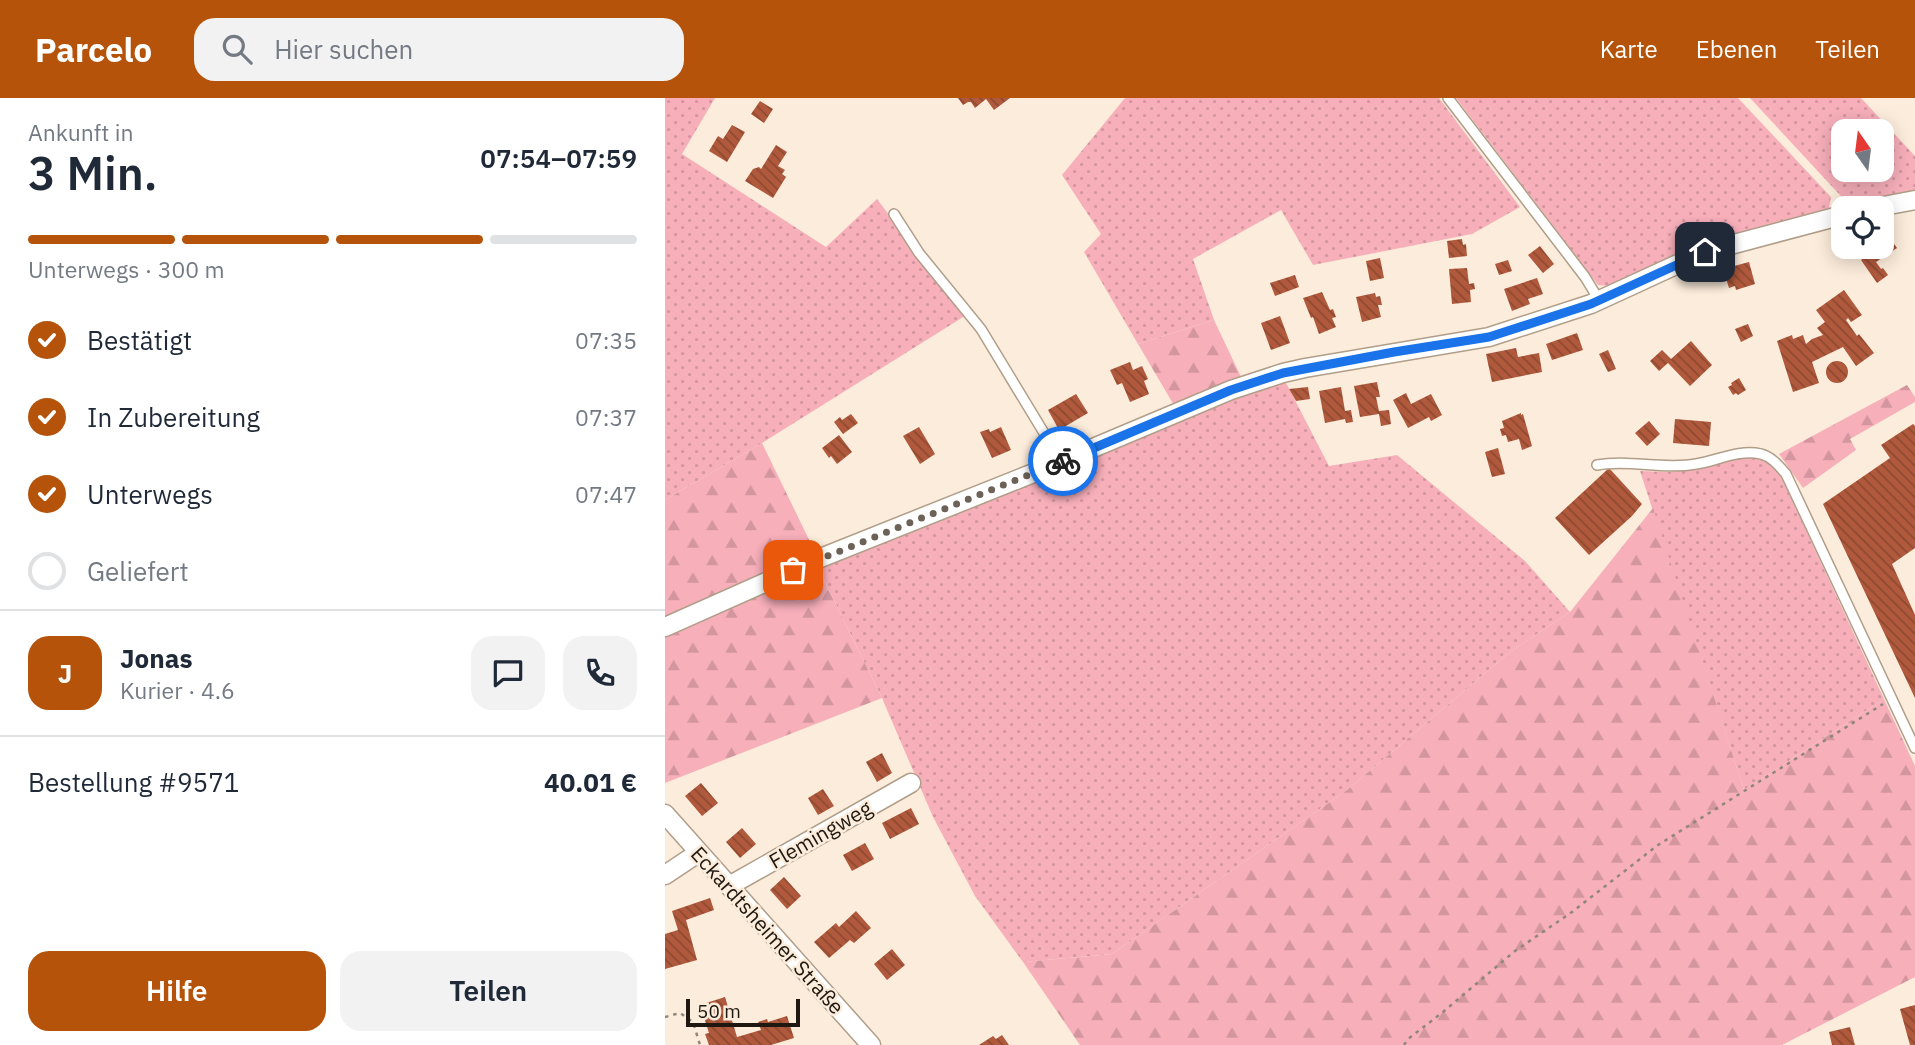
<!DOCTYPE html>
<html lang="de">
<head>
<meta charset="utf-8">
<style>
	:root { --surface:#fff; --page:#f2f2f3; --text:#1f2937; --muted:#747a83; --line:#e0e1e3; --accent:#b45309 }
	body { margin:0; font-family:"IBM Plex Sans",sans-serif; background:var(--page); color:var(--text); height:100vh; display:flex; flex-direction:column; font-size:26px; white-space:nowrap }
	* { box-sizing:border-box; margin:0 }
	p { font-size:23px; color:var(--muted) }
	.icon { flex:none; width:38px; height:38px; fill:none; stroke:currentColor; stroke-width:2; stroke-linecap:round; stroke-linejoin:round }
	.map { position:relative; flex:1; overflow:hidden }
	.panel { display:flex; flex-direction:column; background:var(--surface); width:665px }
	.panel>* { flex:none }
	.needle { width:46px; rotate:346deg }
	.fabs { position:absolute; left:1166px; top:21px; display:grid; gap:14px }
	.fabs a { display:grid; place-items:center; width:63px; height:63px; border-radius:14px; background:var(--surface); box-shadow:0 4px 18px #0003; font-size:35px }
	.scale { position:absolute; left:21px; bottom:18px; width:114px; box-sizing:border-box; padding-left:7px; border:4px solid #1e1810; border-top:0; font-size:19px; line-height:24px; white-space:nowrap; color:#1e1810; -webkit-text-stroke:5px #fcecdb; paint-order:stroke }
	.pin { position:absolute; display:grid; place-items:center; width:60px; height:60px; color:#fff; margin:-30px; border-radius:14px; box-shadow:0 4px 10px #0006 }
	.courier { position:absolute; display:grid; place-items:center; width:70px; height:70px; margin:-35px; border:5px solid #1a73e8; border-radius:50%; background:#fff; color:#222; box-shadow:0 2px 9px #0007 }
	.head em { font-style:normal; font-weight:600 }
	.head div { display:flex; flex-direction:column-reverse }
	.head { display:flex; align-items:center; justify-content:space-between; height:119px; padding:0 28px }
	h1 { font-size:46px; font-weight:600; line-height:52px }
	.bar { display:grid; grid-template-columns:repeat(4,1fr); gap:10px 7px; align-content:center; height:84px; padding:0 28px }
	.bar i { height:9px; border-radius:5px; background:var(--line) }
	.bar .selected { background:var(--accent) }
	.bar p { grid-column:span 4 }
	.line { display:flex; align-items:center; gap:18px; padding:0 28px; border-top:2px solid var(--line) }
	.line div { flex:1 }
	.round { display:grid; place-items:center; flex:none; width:74px; height:74px; border-radius:21px; background:var(--page) }
	ol { padding:0 28px; list-style:none }
	li { display:flex; align-items:center; gap:21px; height:77px }
	li p { margin-inline-start:auto }
	li .icon { padding:7px; border-radius:50%; background:var(--accent); color:#fff; stroke-width:4 }
	li:last-child { color:var(--muted) }
	li i { width:38px; height:38px; border:4px solid var(--line); border-radius:50% }
	.primary-button { display:flex; gap:14px; margin-top:auto; padding:14px 28px }
	.primary-button a { flex:1; height:80px; border-radius:21px; background:var(--accent); color:#fff; font-size:28px; font-weight:600; line-height:80px; text-align:center }
	.primary-button a+a { background:var(--page); color:var(--text) }
	header { display:flex; align-items:center; gap:42px; box-sizing:border-box; height:98px; padding:0 35px; background:var(--accent); color:#fff }
	header strong { font-size:33px }
	nav { display:flex; gap:38px; margin-inline-start:auto; font-size:24px }
	.search { width:490px; height:63px; background:var(--page); display:flex; align-items:center; gap:18px; box-sizing:border-box; padding:0 24px; border-radius:21px; color:var(--muted); font-size:26px }
	main { display:flex; flex:1; min-height:0 }
	.map>svg:first-child { display:block }
	.grass { fill:url(#grass-dots); fill-rule:evenodd }
	.forest { fill:url(#forest-firs) }
	.building { fill:url(#building-back-hatch) }
	.lines { fill:none; stroke-linecap:round; stroke-linejoin:round }
	.service-casing { stroke:#b09e89; stroke-width:12 }
	.minor-casing { stroke:#b09e89; stroke-width:21 }
	.path { stroke:#91867a; stroke-width:2.5; stroke-dasharray:3.5 5; stroke-linecap:butt }
	.service { stroke:#fff; stroke-width:9 }
	.minor { stroke:#fff; stroke-width:18 }
	.done { stroke:#6c6257; stroke-width:7; stroke-dasharray:0 12.6 }
	.route { stroke:#1a73e8; stroke-width:9 }
	.labels { text-anchor:middle; dominant-baseline:central; stroke-width:5; stroke-linejoin:round; paint-order:stroke }
	.street-label { font-size:21px; fill:#1e1810; stroke:#fcecdb }
</style>
</head>
<body>
<header>
<strong>Parcelo</strong>
<div class="search"><svg class="icon" aria-label="search" viewBox="0 0 24 24"><circle cx="10" cy="10" r="6"/><path d="M15 15l6 6"/></svg>Hier suchen</div>
<nav><a>Karte</a><a>Ebenen</a><a>Teilen</a></nav>
</header>
<main>
<section class="panel">
<div class="head"><div><h1>3 Min.</h1><p>Ankunft in</p></div><em>07:54–07:59</em></div>
<div class="bar"><i class="selected"></i><i class="selected"></i><i class="selected"></i><i></i><p>Unterwegs · 300 m</p></div>
<ol>
<li><svg class="icon" aria-label="check" viewBox="0 0 24 24"><path d="M5 12l5 5 9-10"/></svg>Bestätigt<p>07:35</p></li>
<li><svg class="icon" aria-label="check" viewBox="0 0 24 24"><path d="M5 12l5 5 9-10"/></svg>In Zubereitung<p>07:37</p></li>
<li><svg class="icon" aria-label="check" viewBox="0 0 24 24"><path d="M5 12l5 5 9-10"/></svg>Unterwegs<p>07:47</p></li>
<li><i></i>Geliefert</li>
</ol>
<div class="line" style="height:126px"><b class="round" style="background:var(--accent);color:#fff">J</b><div><b>Jonas</b><p>Kurier · 4.6</p></div><a class="round"><svg class="icon" aria-label="chat" viewBox="0 0 24 24"><path d="M4 5h16v11H9l-5 4z"/></svg></a><a class="round"><svg class="icon" aria-label="phone" viewBox="0 0 24 24"><path d="M5 4h4l2 5-3 2q2 4 5 5l2-3 5 2v4C11 20 4 13 5 4z"/></svg></a></div>
<div class="line" style="height:91px"><div>Bestellung #9571</div><b>40.01 €</b></div>
<div class="primary-button"><a>Hilfe</a><a>Teilen</a></div>
</section>
<div class="map">
<svg width="1250" height="947" viewBox="0 0 1250 947">
	<defs>
		<pattern id="grass-dots" width="8" height="8" patternUnits="userSpaceOnUse" patternTransform="scale(1.75)"><rect width="8" height="8" fill="#f7afba"/><path d="M2 2h.1M6 6h.1" fill="none" stroke="#d3969f" stroke-width="1.8" stroke-linecap="round"/></pattern>
		<pattern id="forest-firs" width="22" height="20" patternUnits="userSpaceOnUse" patternTransform="scale(1.75)"><rect width="22" height="20" fill="#f7afba"/><path d="M5 1l3.5 6h-7zM16 11l3.5 6h-7z" fill="#d3969f"/></pattern>
		<pattern id="building-back-hatch" width="6" height="6" patternUnits="userSpaceOnUse" patternTransform="scale(1.75)"><rect width="6" height="6" fill="#b0593c"/><path d="M-1 5l2 2M0 0l6 6M5-1l2 2" fill="none" stroke="#8f4931"/></pattern>
	</defs>
	<rect width="100%" height="100%" fill="#fcecdb"/>
	<!-- grass -->
	<path class="grass" d="M0 0H50L17 56 161 149 212 101 281 192 303 216 97 345 0 402Z
		M460 0H774L855 109 807 136 648 167 616 112 528 161 549 222 473 246 419 154 436 136 397 77Z
		M791 0H1073L1166 99 1163 115 944 188 933 187Z
		M1085 0H1196L1250 58V95L1187 110ZM1178 33H1216V72H1178Z
		M619 281 664 368 732 357 860 463 905 514 845 554 682 692 447 856 358 864 310 798 268 719 217 600 159 482 157 467 569 298Z
		M1078 359C1098 360 1103 361 1116 378L1219 601 1079 692 975 373 1003 374 1030 371Z"/>
	<!-- forest -->
	<path class="forest" d="M549 222 577 281 510 309 473 246Z
		M1242 287 1250 299V304L1185 341 1191 352 1138 390 1114 356Z
		M97 345 151 456 0 521V402Z
		M988 410 1079 692 1219 601 1250 668V879L1117 947H415L358 864 447 856 682 692 845 554 905 514Z
		M157 467 159 482 217 600 0 685V537Z"/>
	<!-- building -->
	<path class="building" d="M293 0H345L329 12 321 1 310 10 306 4H303L298 7Z
		M95 3 108 11 99 25 86 16Z
		M67 27 80 34 62 64 44 53 53 38 58 41Z
		M111 47 122 54 113 68 120 72 117 76 121 79 108 100 80 83 88 71 94 69 96 71Z
		M1219 132 1232 150 1211 164 1216 171 1218 170 1223 177 1212 185 1196 162 1204 156 1198 149H1216V134Z
		M797 141 798 147 801 146 802 158 784 160 782 143Z
		M875 148 889 166 878 175 863 157Z
		M715 160 719 180 705 183 701 163Z
		M843 162 847 173 834 177 830 166Z
		M1084 164 1090 186 1071 192 1070 188 1064 190 1058 171Z
		M802 170 804 186 809 185 810 191 805 192 806 204 787 206 784 171Z
		M630 177 634 189 610 198 605 185Z
		M872 180 878 196 863 201 865 206 847 213 839 191Z
		M1179 192 1197 217 1186 224 1183 220 1181 222 1192 238 1194 236 1209 255 1191 268 1178 249 1147 264 1154 285 1128 294 1112 243 1127 237 1128 241 1138 237 1141 246 1147 241 1158 237 1152 230 1160 224 1151 212Z
		M657 194 665 212 668 211 671 219 667 220 671 229 654 236 648 219 646 220 638 200Z
		M710 195 711 199 715 198 717 207H713L716 219 697 224 691 199Z
		M615 218 625 245 606 252 596 225Z
		M1083 226 1088 238 1076 244 1070 231Z
		M912 235 918 252 887 262 881 246Z
		M1026 243 1047 267 1025 288 1003 265 994 273 985 263 997 252 1006 261Z
		M851 250 853 259 874 255 877 274 827 284 821 256Z
		M943 252 951 271 943 274 934 256Z
		M1161 274a11 11 0 1 1 22 0a11 11 0 1 1-22 0Z
		M465 264 468 272 477 268 483 281 479 283 484 296 465 304 457 285 452 287 445 272Z
		M1074 280 1081 292 1073 297 1071 295 1068 297 1063 289 1067 287 1066 285Z
		M712 284 715 299H711L714 313 724 312 726 326 716 328 714 316 695 319 689 288Z
		M643 289 645 301 631 303 624 291Z
		M676 289 680 313 686 312 688 324 681 325 680 321 660 325 654 293Z
		M741 295 746 306 766 296 777 317 766 323 764 319 743 330 728 302Z
		M411 296 423 315 394 332 383 312Z
		M856 315V317L858 316 867 348 857 352 854 341 843 344 841 337 837 338 835 331 839 330 837 323Z
		M186 316 193 325 178 336 169 324 175 319 177 322Z
		M1010 321 1046 324 1044 348 1008 345Z
		M984 323 995 336 982 348 970 335Z
		M1248 326 1250 328V450L1227 466 1250 517V600L1158 406 1225 360 1216 347Z
		M254 329 270 356 255 366 238 338Z
		M336 329 346 352 327 360 315 334 324 331 325 334Z
		M174 337 187 354 172 366 166 358 164 360 157 350Z
		M833 350 840 376 827 379 820 354Z
		M944 370 977 406 967 418 924 457 890 420Z
		M217 655 227 675 212 684 201 664Z
		M36 685 53 705 37 718 20 698Z
		M158 691 169 708 153 717 143 700Z
		M246 710 254 726 225 741 217 725Z
		M77 730 91 746 75 760 61 744Z
		M200 745 209 761 187 773 178 757Z
		M119 779 136 798 122 811 105 792Z
		M45 800 49 812 21 822 32 862 0 871V836L13 832 7 813Z
		M191 813 206 830 189 845 185 842 164 860 149 844 171 825 174 829Z
		M227 851 240 867 222 882 209 866Z
		M60 899 72 939 96 932 93 924 102 921 103 924 122 918 129 940 106 947H44L40 936 44 935 35 907Z
		M1250 907V947H1245L1235 911Z
		M1185 929 1190 947H1167L1164 934Z
		M337 937 344 947H314L328 938 331 941Z"/>
	<g class="lines">
		<defs>
			<path id="service" d="M783 0 920 179 934 202
				M229 116 254 155 316 231 396 363
				M932 367C964 361 998 372 1031 366 1052 363 1073 351 1096 356 1107 359 1114 368 1121 376L1250 650"/>
			<path id="minor" d="M1208 110 1250 102
				M0 529 153 461 371 374 566 292 618 275 640 270 824 239 926 206 1039 154 1178 117
				M0 716 206 947
				M0 777 33 755
				M64 788 246 685"/>
		</defs>
		<!-- service casing -->
		<use href="#service" class="service-casing"/>
		<!-- minor casing -->
		<use href="#minor" class="minor-casing"/>
		<!-- path -->
		<path class="path" d="M0 919 15 915 28 924 35 947
			M739 947 743 941 778 914 850 853 907 814 993 747 1218 606"/>
		<!-- service -->
		<use href="#service" class="service"/>
		<!-- minor -->
		<use href="#minor" class="minor"/>
	</g>
	<g class="lines">
		<!-- done -->
		<path class="done" d="M128 472 398 363"/>
		<!-- route -->
		<path class="route" d="M398 363 566 292 618 275 729 254 824 239 926 206 1040 154"/>
	</g>
	<g class="labels">
		<!-- street labels -->
		<g class="street-label">
			<text transform="translate(155 736) rotate(-30)">Flemingweg</text>
			<text transform="translate(103 832) rotate(48)">Eckardtsheimer Straße</text>
		</g>
	</g>
</svg>
<div class="fabs">
<a><svg class="needle" viewBox="-14 -14 28 28"><path d="M0-13l5 13h-10z" fill="#e53935"/><path d="M0 13l5-13h-10z" fill="#747a83"/></svg></a>
<a><svg class="icon" aria-label="locate" viewBox="0 0 24 24"><circle cx="12" cy="12" r="6"/><path d="M12 2v4M12 18v4M2 12h4M18 12h4"/></svg></a>
</div>
<div class="scale">50 m</div>
<div class="pin" style="left:128px;top:472px;background:#ea580c"><svg class="icon" aria-label="bag" viewBox="0 0 24 24"><path d="M5 8h14l-1 12H6zM9 8a3 3 0 0 1 6 0"/></svg></div>
<div class="pin" style="left:1040px;top:154px;background:#1f2937"><svg class="icon" aria-label="home" viewBox="0 0 24 24"><path d="M3 11l9-7 9 7M6 9v11h12V9"/></svg></div>
<div class="courier" style="left:398px;top:363px"><svg class="icon" aria-label="bike" viewBox="0 0 24 24"><circle cx="6" cy="16" r="4"/><circle cx="18" cy="16" r="4"/><path d="M6 16l4-8h5l3 8M10 8l3 8H6M13 5h3"/></svg></div>
</div>
</main>
</body>
</html>
